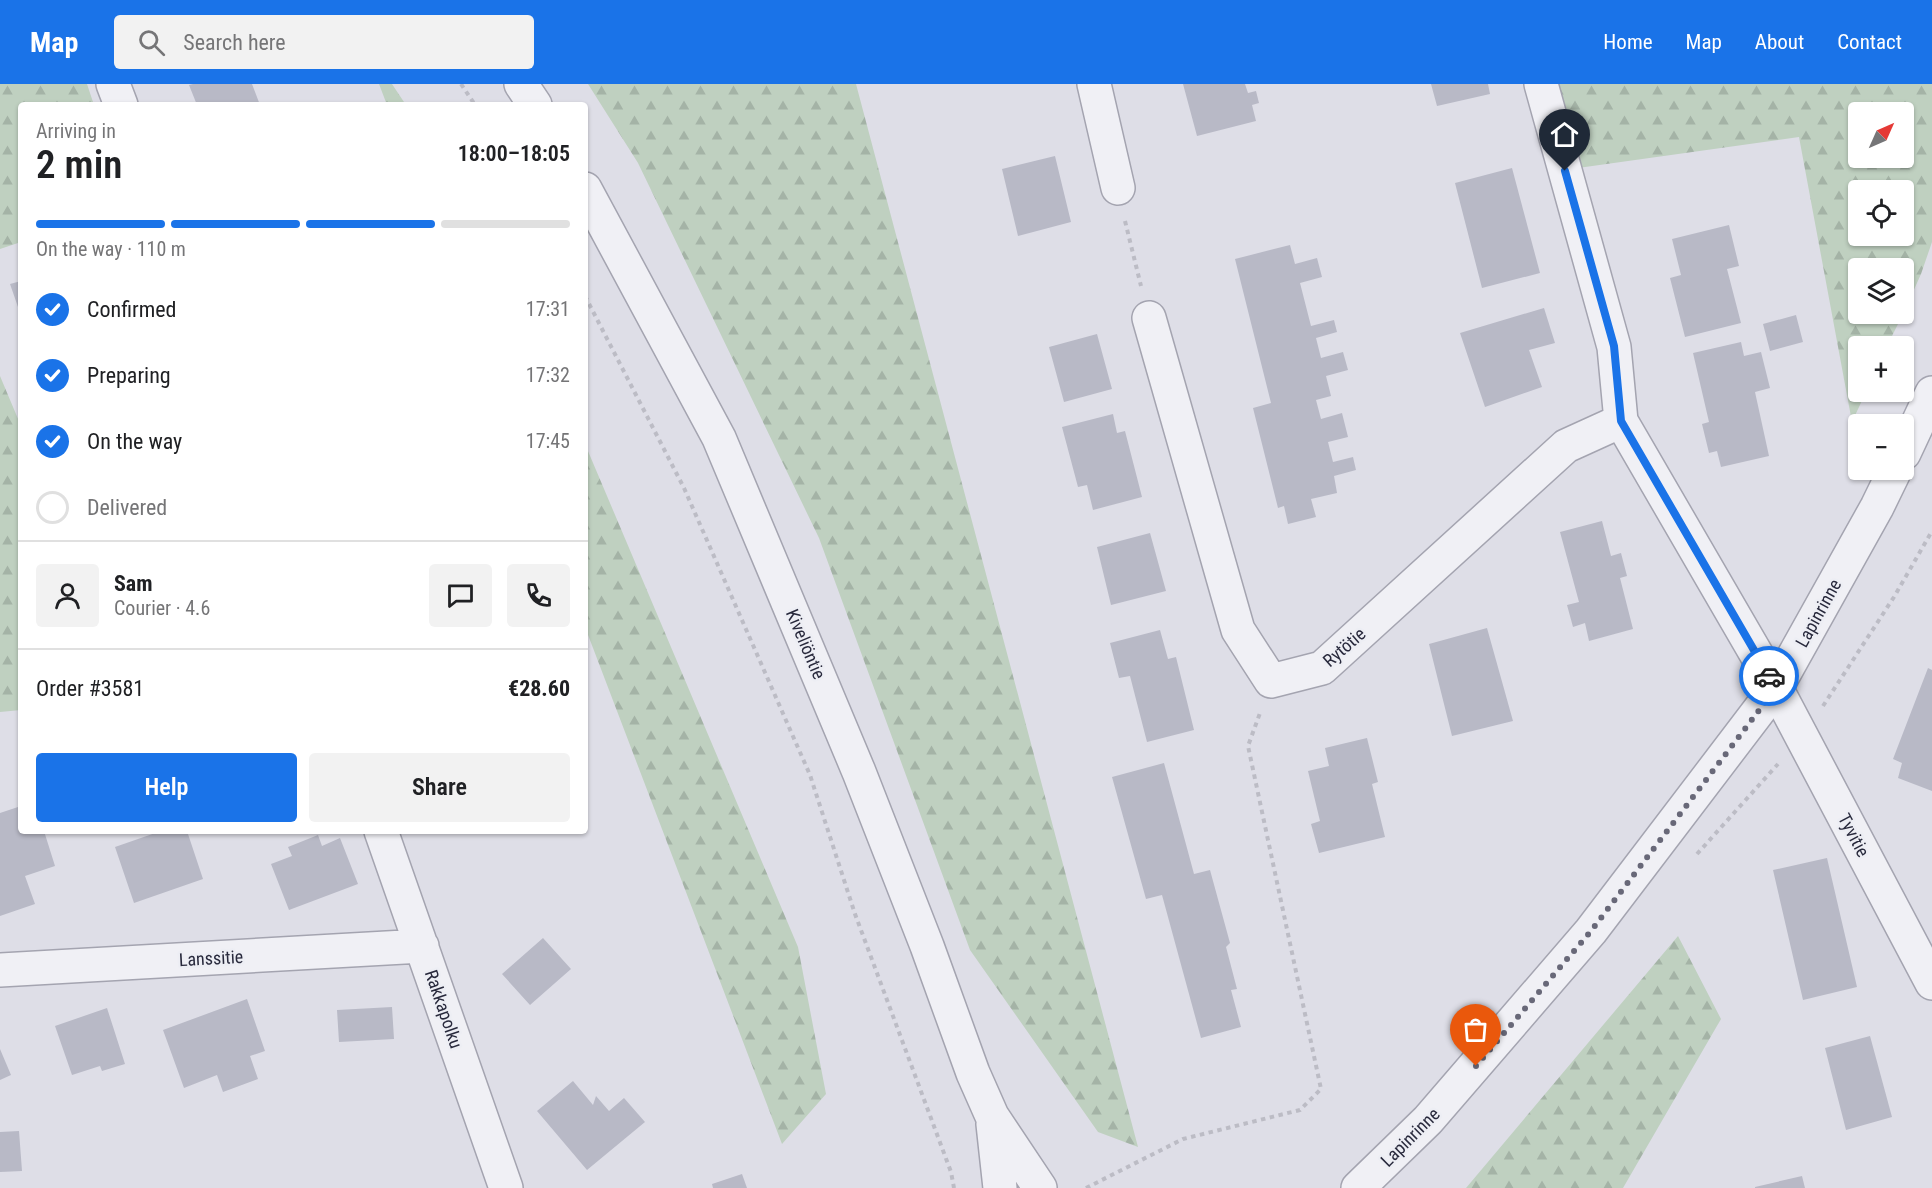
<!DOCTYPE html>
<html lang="en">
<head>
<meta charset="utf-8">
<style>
	:root { --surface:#fff; --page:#f2f2f2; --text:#202124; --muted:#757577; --line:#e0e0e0; --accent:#1a73e8 }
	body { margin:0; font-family:"Roboto Condensed",sans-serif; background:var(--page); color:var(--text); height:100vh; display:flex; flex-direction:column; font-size:22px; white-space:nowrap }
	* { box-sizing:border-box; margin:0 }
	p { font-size:20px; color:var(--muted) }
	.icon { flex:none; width:33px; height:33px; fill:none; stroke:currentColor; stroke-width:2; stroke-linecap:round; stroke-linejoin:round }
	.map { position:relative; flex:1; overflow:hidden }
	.side { position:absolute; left:18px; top:18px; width:570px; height:732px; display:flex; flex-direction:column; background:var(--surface); border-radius:6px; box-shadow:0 2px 4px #0004 }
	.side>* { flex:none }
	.needle { width:39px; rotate:45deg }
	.fabs { position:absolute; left:1848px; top:18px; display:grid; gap:12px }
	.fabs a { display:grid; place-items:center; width:66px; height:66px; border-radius:6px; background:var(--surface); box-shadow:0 2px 4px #0004; font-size:30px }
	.pin { position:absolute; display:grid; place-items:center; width:51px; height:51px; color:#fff; margin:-62px -26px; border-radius:50% 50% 50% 0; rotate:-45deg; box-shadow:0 0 6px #0007 }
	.pin .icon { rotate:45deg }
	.courier { position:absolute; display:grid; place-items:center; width:60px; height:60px; margin:-30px; border:4px solid #1a73e8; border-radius:50%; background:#fff; color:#222; box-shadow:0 2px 8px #0007 }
	.head em { font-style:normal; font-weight:600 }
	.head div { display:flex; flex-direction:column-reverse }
	.head { display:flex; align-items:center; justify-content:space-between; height:102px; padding:0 18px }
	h1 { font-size:39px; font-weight:600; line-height:45px }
	.bar { display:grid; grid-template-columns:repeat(4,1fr); gap:9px 6px; align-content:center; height:72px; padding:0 18px }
	.bar i { height:8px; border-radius:4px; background:var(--line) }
	.bar .selected { background:var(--accent) }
	.bar p { grid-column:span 4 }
	.line { display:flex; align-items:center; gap:15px; padding:0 18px; border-top:2px solid var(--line) }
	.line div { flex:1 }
	.round { display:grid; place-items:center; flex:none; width:63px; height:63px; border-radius:6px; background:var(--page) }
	ol { padding:0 18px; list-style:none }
	li { display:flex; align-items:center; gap:18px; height:66px }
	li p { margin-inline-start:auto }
	li .icon { padding:6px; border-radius:50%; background:var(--accent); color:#fff; stroke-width:4 }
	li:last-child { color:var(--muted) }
	li i { width:33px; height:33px; border:3px solid var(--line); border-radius:50% }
	.button { display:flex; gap:12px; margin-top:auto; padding:12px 18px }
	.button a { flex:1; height:69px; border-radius:6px; background:var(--accent); color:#fff; font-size:24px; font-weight:600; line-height:69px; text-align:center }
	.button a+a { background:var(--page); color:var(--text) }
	header { display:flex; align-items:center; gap:36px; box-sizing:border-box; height:84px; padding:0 30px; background:var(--accent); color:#fff }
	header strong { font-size:28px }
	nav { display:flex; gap:33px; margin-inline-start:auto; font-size:21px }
	.search { width:420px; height:54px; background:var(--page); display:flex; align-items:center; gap:15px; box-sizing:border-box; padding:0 21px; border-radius:6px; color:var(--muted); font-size:22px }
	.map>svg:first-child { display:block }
	.forest { fill:url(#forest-firs); fill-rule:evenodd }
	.building { fill:#b8b9c6 }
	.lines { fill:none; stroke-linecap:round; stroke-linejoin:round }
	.minor-casing { stroke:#a4a4b0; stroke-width:36 }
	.tertiary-casing { stroke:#a4a4b0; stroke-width:36 }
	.path { stroke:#bcbcc5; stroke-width:4; stroke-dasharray:4.5 4.5; stroke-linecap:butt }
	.minor { stroke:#f0f0f5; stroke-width:33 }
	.tertiary { stroke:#f0f0f5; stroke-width:33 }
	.done { stroke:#686878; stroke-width:6; stroke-dasharray:0 10.8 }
	.route { stroke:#1a73e8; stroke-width:8 }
	.labels { text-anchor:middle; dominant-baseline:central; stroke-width:5; stroke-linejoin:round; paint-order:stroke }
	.street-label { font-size:18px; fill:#28293c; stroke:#edeef4 }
</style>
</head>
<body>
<header>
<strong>Map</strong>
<div class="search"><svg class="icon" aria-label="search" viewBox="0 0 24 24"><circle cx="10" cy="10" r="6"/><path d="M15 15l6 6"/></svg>Search here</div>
<nav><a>Home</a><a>Map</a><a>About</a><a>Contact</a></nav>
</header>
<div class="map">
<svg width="1932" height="1104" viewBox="0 0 1932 1104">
	<defs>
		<pattern id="forest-firs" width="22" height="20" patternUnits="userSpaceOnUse" patternTransform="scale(1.5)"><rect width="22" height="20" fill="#bfd0c0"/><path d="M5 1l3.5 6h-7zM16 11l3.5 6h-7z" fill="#a4b3a6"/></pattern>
	</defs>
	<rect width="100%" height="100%" fill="#dedee7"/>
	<!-- forest -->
	<path class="forest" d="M0 0H87L94 21H21V158L0 165Z
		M379 0H392L406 21H387Z
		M588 0H856L1138 1063 1098 1048 970 866 819 454 638 79Z
		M1557 0H1932V158L1921 190 1904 228V184H1858V230H1903L1887 262H1858V308H1866L1852 338 1799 53 1578 84ZM1858 28H1904V74H1858ZM1858 106H1904V152H1858Z
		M0 292 21 342V626L0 628Z
		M585 360 798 863 826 1010 782 1060 585 543Z
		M1678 852 1721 935 1623 1104H1466Z"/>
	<!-- building -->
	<path class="building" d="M193 0H252L260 21H197L189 1Z
		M1183 0H1245L1248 9 1256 7 1259 19 1252 21 1256 37 1197 52Z
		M1431 0H1488L1490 10 1437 22Z
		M1055 72 1071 138 1018 152 1002 85Z
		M1512 84 1540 189 1482 204 1455 99Z
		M1729 141 1739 182 1727 185 1741 239 1685 253 1670 194 1681 191 1672 155Z
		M1290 161 1295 180 1317 174 1322 193 1300 199 1311 242 1334 236 1337 248 1316 254 1321 274 1343 268 1348 286 1326 292 1331 312 1316 316 1321 335 1342 329 1348 353 1328 358 1333 378 1353 373 1356 386 1334 392 1337 409 1311 415 1316 433 1288 440 1284 422 1278 424 1253 324 1271 319 1235 175Z
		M21 197V223H18L10 200Z
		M1544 224 1555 259 1529 266 1542 303 1485 323 1460 249Z
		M1796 231 1803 258 1770 267 1763 240Z
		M1097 250 1112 305 1064 318 1049 263Z
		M1741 258 1744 272 1761 268 1770 304 1755 308 1769 372 1721 383 1717 367 1709 369 1702 340 1709 338 1693 269Z
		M1113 330 1117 349 1125 347 1142 413 1093 426 1087 401 1078 403 1062 343Z
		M1602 437 1611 472 1621 469 1627 492 1620 494 1633 545 1589 557 1585 539 1573 543 1567 521 1579 518 1560 448Z
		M1150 449 1166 507 1111 521 1097 463Z
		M1487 544 1513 637 1452 652 1429 560Z
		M1160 546 1168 575 1176 573 1194 646 1147 658 1130 592 1119 594 1110 559Z
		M1928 584 1932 586V707L1898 694 1902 679 1893 675Z
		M1367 654 1378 698 1372 700 1385 753 1319 769 1311 740 1320 737 1308 687 1329 682 1325 664Z
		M1164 679 1194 790 1210 786 1230 859 1226 863 1237 905 1231 906 1241 943 1201 954 1162 811 1146 815 1112 693Z
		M21 722V747H44L55 782 25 792 35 820 0 832V729Z
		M161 747H187L203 795 134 819 115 763Z
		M318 751 322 762 340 754 358 800 289 826 271 780 292 772 288 763Z
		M1827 774 1857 903 1803 916 1773 786Z
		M543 854 571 885 530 921 502 890Z
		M247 915 265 967 250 972 258 995 223 1008 217 991 184 1004 163 946Z
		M392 923 394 955 339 958 337 926Z
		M107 924 125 980 102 987 100 982 72 991 55 942Z
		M1870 952 1892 1033 1846 1046 1825 964Z
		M0 965 11 991 0 996Z
		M573 997 593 1021 596 1012 609 1027 624 1014 645 1038 587 1086 537 1027Z
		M19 1047 22 1087 0 1088V1048Z
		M742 1090 747 1104H713L712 1100Z
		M1802 1092 1805 1104H1755V1103Z"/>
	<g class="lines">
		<defs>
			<path id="minor" d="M113 0 121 21
				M1094 0 1118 104
				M1541 0 1614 263 1621 337 1776 604 1932 899
				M1149 234 1238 546 1271 597 1322 584 1566 362 1621 337
				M381 747 506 1104
				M0 886 422 862"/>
			<path id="tertiary" d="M521 0 535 21
				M585 105 719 354 859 688 927 862 973 989 992 1032 1040 1104
				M1904 369 1932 309
				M993 1040 1000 1104
				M1358 1104 1428 1036 1591 847 1776 604 1877 423 1895 386"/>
		</defs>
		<!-- minor casing -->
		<use href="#minor" class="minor-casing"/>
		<!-- tertiary casing -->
		<use href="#tertiary" class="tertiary-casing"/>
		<!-- path -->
		<path class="path" d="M461 0 475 21
			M1125 137 1141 202
			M585 212 684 404 810 691 855 830 951 1088 954 1104
			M1823 622 1894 513 1932 447
			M1697 770 1778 680
			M1086 1104 1183 1055 1300 1026 1321 1005 1248 662 1260 629"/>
		<!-- minor -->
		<use href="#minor" class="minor"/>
		<!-- tertiary -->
		<use href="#tertiary" class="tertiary"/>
	</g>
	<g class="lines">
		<!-- done -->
		<path class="done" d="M1476 982 1591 847 1776 604 1769 592"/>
		<!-- route -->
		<path class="route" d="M1565 87 1614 262 1621 337 1769 592"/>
	</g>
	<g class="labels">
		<!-- street labels -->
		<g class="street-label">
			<text transform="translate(1818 529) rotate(-61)">Lapinrinne</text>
			<text transform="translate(806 560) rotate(67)">Kiveliöntie</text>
			<text transform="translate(1344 563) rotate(-41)">Rytötie</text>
			<text transform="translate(1854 751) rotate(62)">Tyvitie</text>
			<text transform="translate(211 874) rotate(-3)">Lanssitie</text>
			<text transform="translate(444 925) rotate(71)">Rakkapolku</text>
			<text transform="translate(1410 1053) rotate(-45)">Lapinrinne</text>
		</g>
	</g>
</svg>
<div class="fabs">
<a><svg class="needle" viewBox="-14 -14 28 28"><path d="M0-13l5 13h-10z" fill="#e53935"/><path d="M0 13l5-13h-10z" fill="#757577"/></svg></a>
<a><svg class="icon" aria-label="locate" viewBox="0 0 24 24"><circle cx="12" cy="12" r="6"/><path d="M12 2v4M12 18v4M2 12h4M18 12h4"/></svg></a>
<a><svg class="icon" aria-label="layers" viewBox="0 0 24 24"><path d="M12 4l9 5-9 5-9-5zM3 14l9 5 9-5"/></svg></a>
<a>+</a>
<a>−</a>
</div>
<div class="pin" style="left:1476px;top:982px;background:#ea580c"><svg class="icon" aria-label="bag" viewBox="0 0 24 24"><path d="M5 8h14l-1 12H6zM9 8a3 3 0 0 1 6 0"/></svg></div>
<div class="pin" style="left:1565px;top:87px;background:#1f2937"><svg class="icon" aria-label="home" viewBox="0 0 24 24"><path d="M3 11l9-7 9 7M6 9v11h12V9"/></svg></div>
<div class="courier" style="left:1769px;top:592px"><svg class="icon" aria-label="car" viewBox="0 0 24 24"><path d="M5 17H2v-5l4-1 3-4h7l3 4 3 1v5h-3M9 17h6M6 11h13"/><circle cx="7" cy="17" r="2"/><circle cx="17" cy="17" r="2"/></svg></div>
<section class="side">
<div class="head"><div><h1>2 min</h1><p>Arriving in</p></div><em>18:00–18:05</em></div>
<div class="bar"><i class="selected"></i><i class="selected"></i><i class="selected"></i><i></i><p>On the way · 110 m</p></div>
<ol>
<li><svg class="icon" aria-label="check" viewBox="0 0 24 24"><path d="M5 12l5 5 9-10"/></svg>Confirmed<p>17:31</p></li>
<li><svg class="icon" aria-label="check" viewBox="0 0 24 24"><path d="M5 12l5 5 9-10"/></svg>Preparing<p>17:32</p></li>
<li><svg class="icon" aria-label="check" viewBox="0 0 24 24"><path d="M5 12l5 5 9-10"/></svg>On the way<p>17:45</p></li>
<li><i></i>Delivered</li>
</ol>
<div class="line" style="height:108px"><a class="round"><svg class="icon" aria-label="person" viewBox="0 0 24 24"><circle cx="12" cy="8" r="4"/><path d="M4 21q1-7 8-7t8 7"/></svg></a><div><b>Sam</b><p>Courier · 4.6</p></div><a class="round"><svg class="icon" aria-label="chat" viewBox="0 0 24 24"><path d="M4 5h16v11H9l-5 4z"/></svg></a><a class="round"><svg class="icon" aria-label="phone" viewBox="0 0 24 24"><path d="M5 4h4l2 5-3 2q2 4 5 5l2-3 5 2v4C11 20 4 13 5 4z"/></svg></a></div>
<div class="line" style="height:78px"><div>Order #3581</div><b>€28.60</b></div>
<div class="button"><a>Help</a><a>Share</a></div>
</section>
</div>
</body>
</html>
